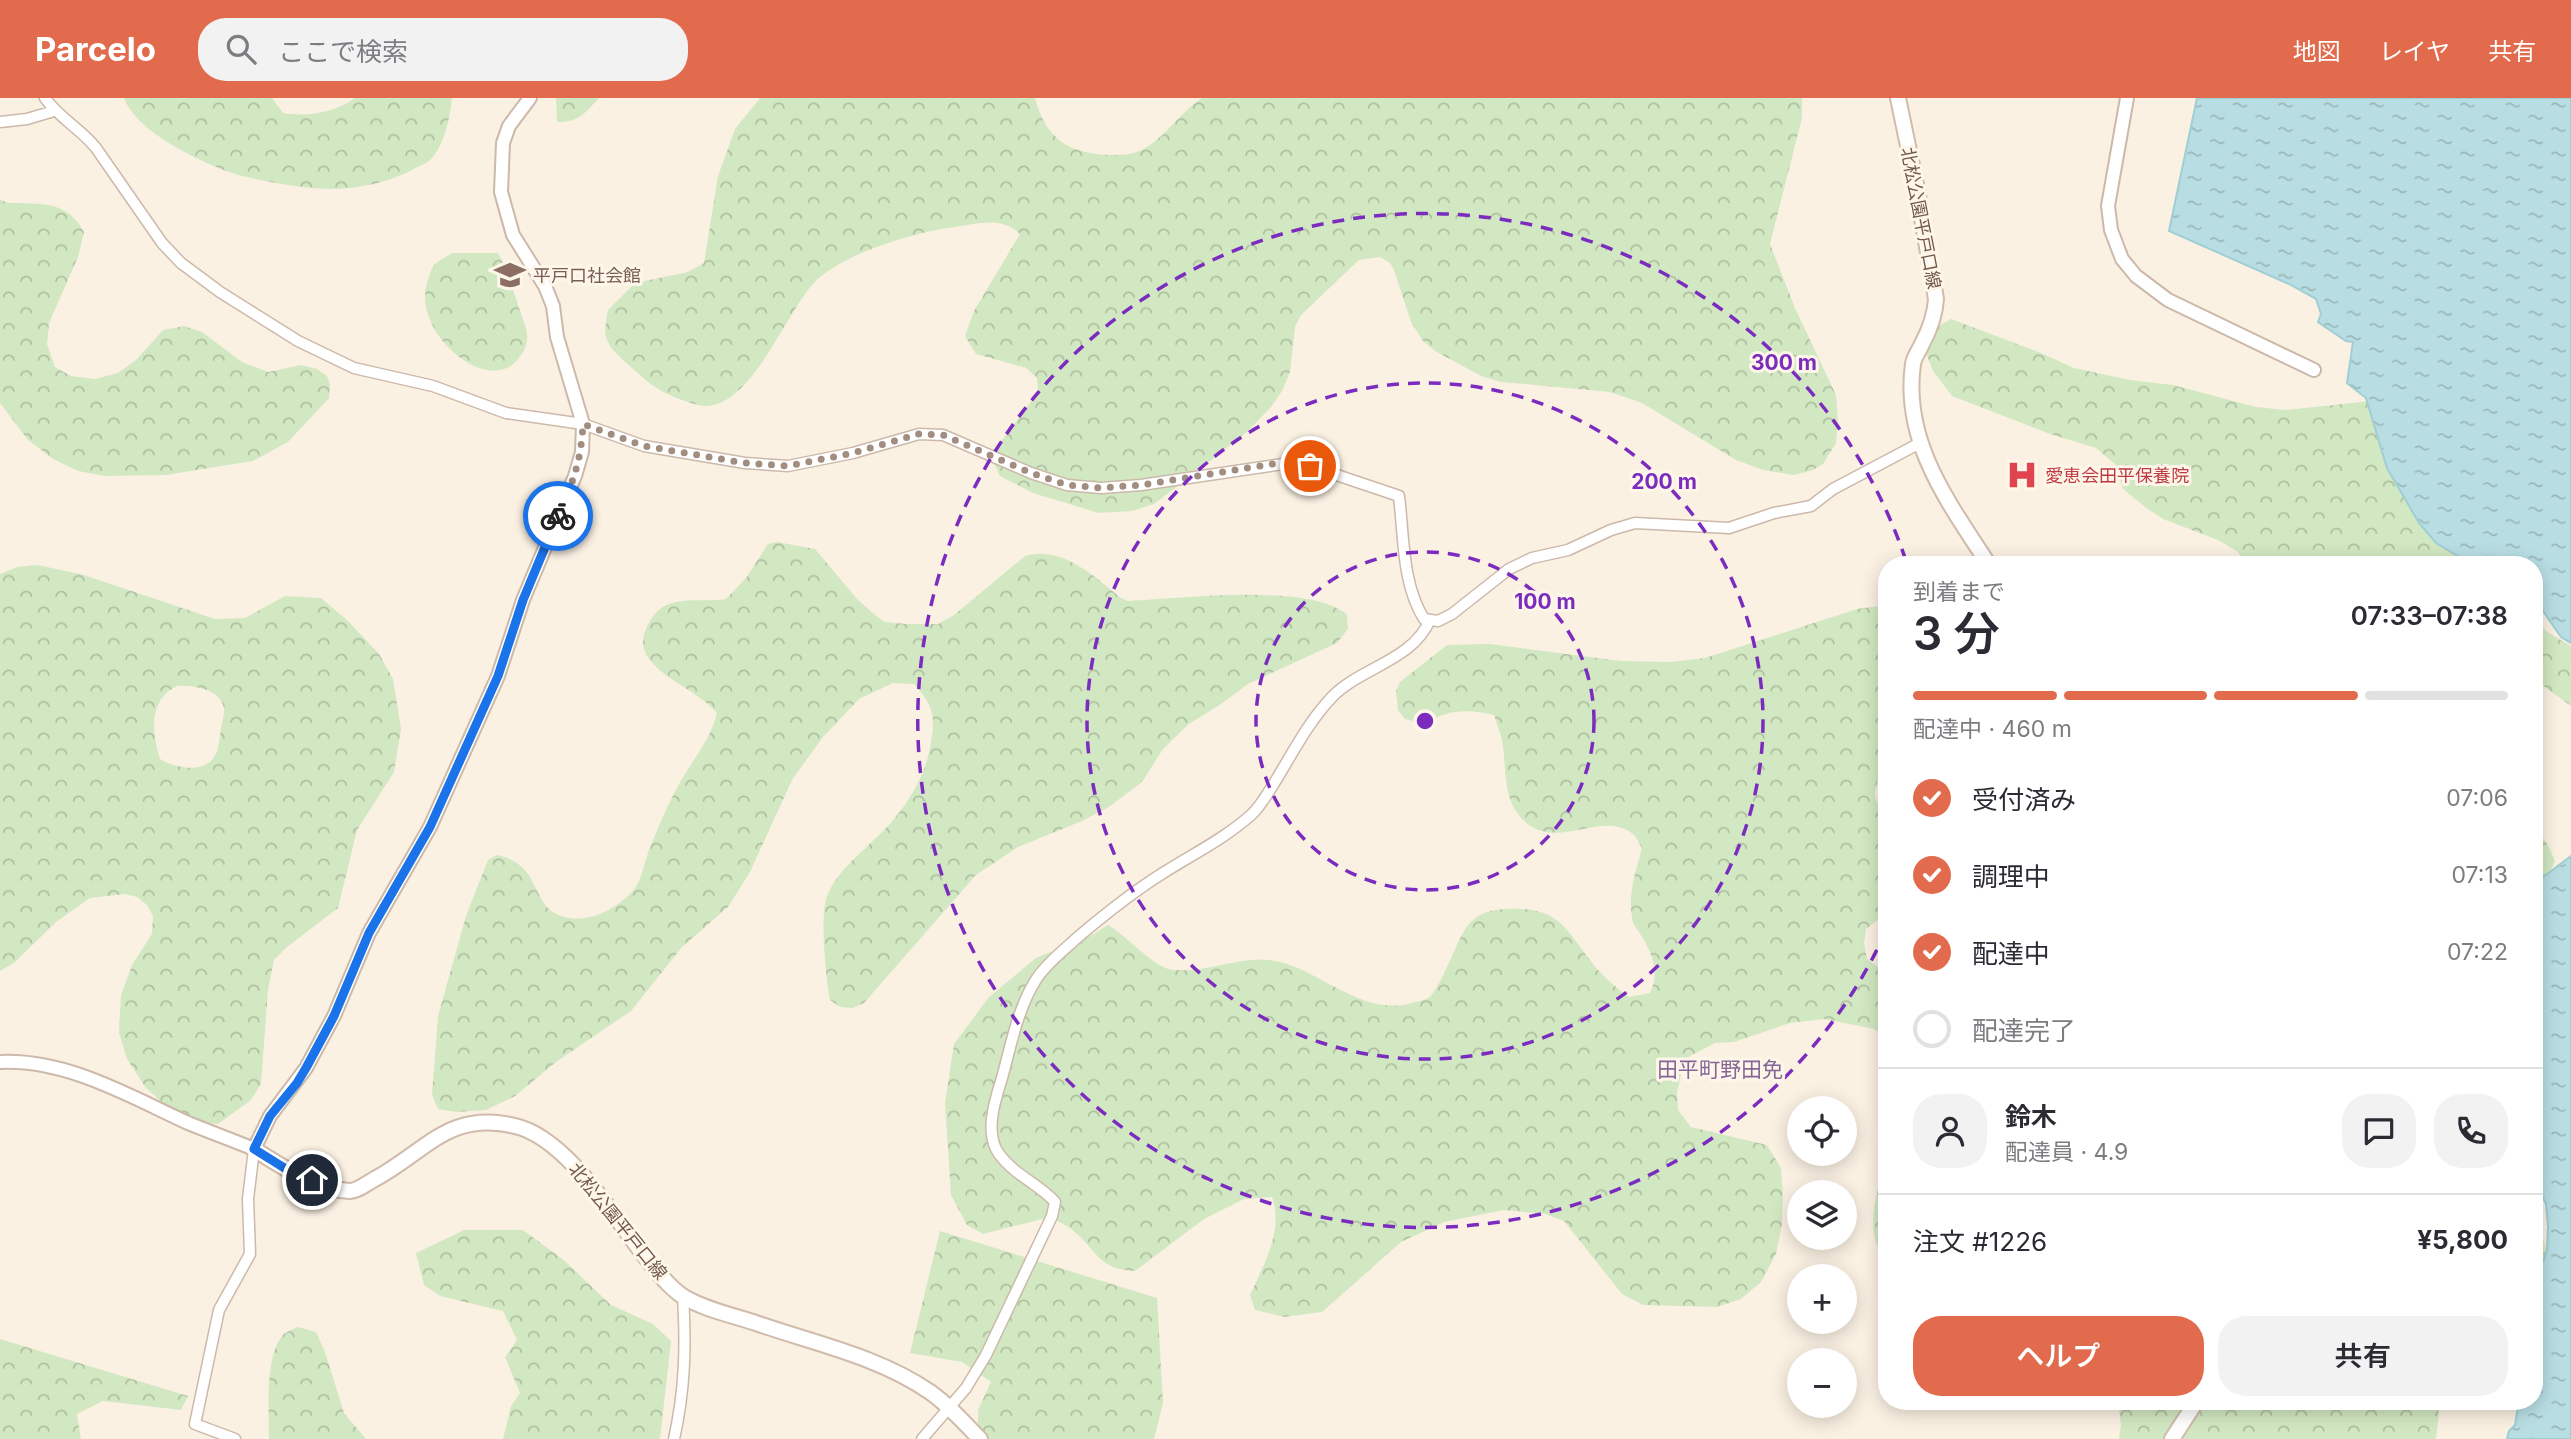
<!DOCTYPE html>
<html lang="ja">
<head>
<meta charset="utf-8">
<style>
	:root { --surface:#fff; --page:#f2f2f3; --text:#2b2b33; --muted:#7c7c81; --line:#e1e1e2; --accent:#e16b4c }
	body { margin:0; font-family:Inter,"Noto Sans JP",sans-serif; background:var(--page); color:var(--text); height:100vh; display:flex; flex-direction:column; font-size:26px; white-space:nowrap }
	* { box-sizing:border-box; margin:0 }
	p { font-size:23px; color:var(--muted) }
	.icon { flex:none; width:38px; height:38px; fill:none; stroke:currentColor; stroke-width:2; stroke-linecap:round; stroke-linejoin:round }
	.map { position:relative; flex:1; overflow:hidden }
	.details { position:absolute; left:1878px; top:458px; width:665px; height:854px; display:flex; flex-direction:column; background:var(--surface); border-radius:28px; box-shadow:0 4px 18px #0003 }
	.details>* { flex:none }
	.fabs { position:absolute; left:1787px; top:998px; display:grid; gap:14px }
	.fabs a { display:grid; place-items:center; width:70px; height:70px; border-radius:50%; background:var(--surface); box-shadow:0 4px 18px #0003; font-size:35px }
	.pin { position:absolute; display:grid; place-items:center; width:60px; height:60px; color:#fff; margin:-30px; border:4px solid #fff; border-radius:50%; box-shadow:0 2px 7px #0007 }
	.courier { position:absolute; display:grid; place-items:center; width:70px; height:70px; margin:-35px; border:5px solid #1a73e8; border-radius:50%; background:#fff; color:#222; box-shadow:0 2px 9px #0007 }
	.head em { font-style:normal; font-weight:600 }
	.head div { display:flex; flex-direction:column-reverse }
	.head { display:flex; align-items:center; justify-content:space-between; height:119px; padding:0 35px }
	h1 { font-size:46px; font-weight:600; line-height:52px }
	.bar { display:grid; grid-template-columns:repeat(4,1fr); gap:10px 7px; align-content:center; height:84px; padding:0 35px }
	.bar i { height:9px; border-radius:5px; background:var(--line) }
	.bar .on { background:var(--accent) }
	.bar p { grid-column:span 4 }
	.line { display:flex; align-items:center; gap:18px; padding:0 35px; border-top:2px solid var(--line) }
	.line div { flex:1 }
	.round { display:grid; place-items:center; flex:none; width:74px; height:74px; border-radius:28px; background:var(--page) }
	ol { padding:0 35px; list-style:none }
	li { display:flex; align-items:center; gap:21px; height:77px }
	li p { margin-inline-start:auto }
	li .icon { padding:7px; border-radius:50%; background:var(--accent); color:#fff; stroke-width:4 }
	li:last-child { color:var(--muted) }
	li i { width:38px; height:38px; border:4px solid var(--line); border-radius:50% }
	.cta { display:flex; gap:14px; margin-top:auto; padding:14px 35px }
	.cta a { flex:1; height:80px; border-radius:28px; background:var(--accent); color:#fff; font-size:28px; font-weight:600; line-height:80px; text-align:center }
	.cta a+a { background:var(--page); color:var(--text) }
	header { display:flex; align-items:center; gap:42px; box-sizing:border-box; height:98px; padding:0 35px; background:var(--accent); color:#fff }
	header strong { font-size:33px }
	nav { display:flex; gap:38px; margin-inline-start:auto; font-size:24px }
	.search { width:490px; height:63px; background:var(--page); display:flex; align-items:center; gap:18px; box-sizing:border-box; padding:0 24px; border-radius:28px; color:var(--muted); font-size:26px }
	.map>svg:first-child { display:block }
	.forest { fill:url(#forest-crowns); fill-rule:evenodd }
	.water { fill:url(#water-ripples); stroke:#9fced5; stroke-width:2 }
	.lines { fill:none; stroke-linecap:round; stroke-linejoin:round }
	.minor-casing { stroke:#ccb9aa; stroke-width:13 }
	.tertiary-casing { stroke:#ccb9aa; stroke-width:16 }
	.secondary-casing { stroke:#d1bbaa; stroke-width:18 }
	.minor { stroke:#fff; stroke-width:10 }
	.tertiary { stroke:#fff; stroke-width:12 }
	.secondary { stroke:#fff; stroke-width:14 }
	.done { stroke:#a28e80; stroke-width:7; stroke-dasharray:0 12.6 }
	.route { stroke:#1a73e8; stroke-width:9 }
	.ring { fill:none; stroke:#7b2cbf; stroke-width:3.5; stroke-dasharray:12 9 }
	.labels { text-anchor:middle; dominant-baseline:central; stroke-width:6; stroke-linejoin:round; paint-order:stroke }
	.street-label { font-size:18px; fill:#72584a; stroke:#fef6e9 }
	.education-label { font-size:18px; fill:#785e54; stroke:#fef6e9; text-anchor:start }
	.health-label { font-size:18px; fill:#be3a42; stroke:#fef6e9; text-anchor:start }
	.quarter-label { font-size:21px; fill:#856696; stroke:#fef6e9 }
	.centre { fill:#7b2cbf; stroke:#fef6e9; stroke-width:3.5 }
	.ring-label { font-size:21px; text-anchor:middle; font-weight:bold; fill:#7b2cbf; stroke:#fef6e9; stroke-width:6; stroke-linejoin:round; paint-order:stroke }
</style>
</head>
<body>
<header>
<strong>Parcelo</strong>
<div class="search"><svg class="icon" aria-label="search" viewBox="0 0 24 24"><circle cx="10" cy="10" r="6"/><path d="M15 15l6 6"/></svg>ここで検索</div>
<nav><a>地図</a><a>レイヤ</a><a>共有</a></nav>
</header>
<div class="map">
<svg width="2571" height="1341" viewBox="0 0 2571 1341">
	<defs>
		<pattern id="forest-crowns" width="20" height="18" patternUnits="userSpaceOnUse" patternTransform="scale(1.75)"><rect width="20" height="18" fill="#d2e8c2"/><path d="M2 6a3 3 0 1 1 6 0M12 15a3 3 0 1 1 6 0" fill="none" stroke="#afbfa0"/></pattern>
		<pattern id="water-ripples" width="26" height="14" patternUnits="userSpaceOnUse" patternTransform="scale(1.75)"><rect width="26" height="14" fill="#b8dee4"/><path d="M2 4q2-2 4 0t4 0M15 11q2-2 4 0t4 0" fill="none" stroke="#9ab7bb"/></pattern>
	</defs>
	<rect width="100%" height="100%" fill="#fbf1e3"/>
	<!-- forest -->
	<path class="forest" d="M124 0H272L283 15C307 19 334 15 355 0H452C450 19 445 45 432 60 428 65 419 68 414 71 391 84 358 91 331 91 305 91 251 82 226 73 195 61 136 33 124 0Z
		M556 0H599C585 15 578 25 557 24Z
		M760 0H1035C1046 41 1068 55 1109 57 1126 57 1136 57 1150 47 1169 34 1182 13 1202 0H1802V20L1770 146 1795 210 1836 297 1838 323 1836 345 1823 366 1813 372 1794 377 1763 372 1736 362 1642 305 1610 294 1501 284 1481 278 1435 253 1423 243 1411 224 1394 172 1390 165 1380 159 1359 162 1301 217 1295 229 1290 274 1282 293 1271 309 1247 334 1186 382 1154 406 1132 413 1099 415 1033 395 1000 378 994 365 997 349 1038 294 1037 280 1026 270 976 256 965 238 974 213 1020 136C1000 118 979 126 955 129 915 134 840 156 813 186 786 216 755 298 713 307 702 310 692 305 682 302 667 297 653 289 641 278 630 267 610 254 606 239 604 232 607 219 608 212L635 185 688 174 704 165 718 78 735 31Z
		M0 101C7 106 13 105 22 105 51 106 69 107 84 134L78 159 49 225 47 246 55 269 71 278 95 281 118 275 136 262 163 232 184 228 202 234 242 264 268 274 301 267 317 271 327 278 330 286 329 300 288 344 253 363 166 377 105 378 78 373 53 361 28 342 0 305Z
		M452 155H498C508 173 513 191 519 210 522 219 526 228 527 236 528 246 524 254 518 261 488 300 409 233 428 182 430 177 431 171 434 167 439 162 447 159 452 155Z
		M1951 221 2041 255 2074 270 2130 282 2173 287 2256 309 2286 312 2389 301 2493 467H2246L2238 454 2218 442 2163 421 2145 409 2123 391 2115 366 2096 350 2050 336 1952 298 1933 273 1925 252 1926 235Z
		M777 444 815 451 858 502 875 517 885 524 907 526H938L954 517 1025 458C1062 447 1095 479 1121 500L1128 503C1177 501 1312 484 1347 517L1348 531 1337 545 1248 586 1221 606 1189 626 1163 651 1142 684 1109 709 1082 723 1018 749 976 777 864 905 853 910 840 909 830 902C826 882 821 826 825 806 831 776 864 753 884 732 908 707 926 678 931 644 936 617 932 606 914 586L893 585 859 601 823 639 792 682 750 774 728 809 682 849 631 913 556 964 515 998 486 1012 456 1014 438 1011 432 997 438 918 466 818 488 762 497 757C542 766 530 806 559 817 585 828 615 812 632 794 641 784 644 767 648 755 657 731 667 708 679 686 693 661 710 643 717 615 696 588 628 570 646 531 651 519 658 509 672 505 689 500 708 504 726 501L746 480 768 446Z
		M38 467 84 477 215 521 245 520 285 498 321 500 348 523 379 556 393 581 401 631 394 674 357 732 338 810 287 849 274 862 268 892 261 986 251 1002 218 1026 190 1025 173 1014 146 990 127 961 119 935 121 897 132 867 152 836 153 818 147 807 137 799 125 796 90 800 56 824 14 865 0 873V476L17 469ZM177 588C193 587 220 591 224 610 225 615 222 625 221 631 220 638 219 646 217 653 209 677 177 671 160 661 152 635 148 602 177 588Z
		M1886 507V672L1881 675C1873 695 1871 700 1886 716V819L1879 821 1866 831 1864 845 1867 861 1886 874V939L1874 931 1824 921 1790 925 1734 944 1715 945 1690 958 1682 972 1677 995 1678 1012 1691 1029 1767 1047 1781 1070 1783 1095 1782 1126 1776 1156 1761 1184 1741 1201 1717 1209 1643 1207 1622 1196 1564 1123 1545 1116 1504 1112 1444 1124 1401 1144 1322 1214 1284 1219 1255 1212 1250 1197C1264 1166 1284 1132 1272 1099L1244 1101 1204 1121 1135 1173C1098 1171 1099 1155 1075 1134 1068 1127 1058 1124 1050 1119L983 1136 967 1127 951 1097 945 1005 954 946 989 899 1036 860 1094 836 1108 827C1126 837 1154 870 1173 872 1210 876 1247 853 1284 865 1327 878 1364 918 1412 905 1417 903 1424 903 1428 900 1438 895 1455 848 1463 835 1473 817 1486 812 1506 811 1563 808 1566 834 1597 871 1607 882 1617 890 1629 899L1650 895C1661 872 1651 853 1639 834 1636 829 1632 825 1632 819 1628 794 1636 773 1642 750 1639 746 1637 739 1633 736 1601 709 1551 760 1518 716 1502 695 1507 667 1502 643 1500 634 1497 626 1494 617 1469 611 1447 611 1425 626L1405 621 1398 612 1396 593 1400 584 1447 547 1490 546 1621 563 1671 564 1705 560 1857 511Z
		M2534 520 2546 533 2571 548V608L2534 581Z
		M2534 732C2545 739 2550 751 2555 763L2544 787 2534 791Z
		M1886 1066V1164C1864 1137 1875 1096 1886 1066Z
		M2534 1106 2555 1186 2534 1251Z
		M464 1132H523L565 1163 611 1207 653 1226 671 1243 660 1341H503L511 1308 520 1295 505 1259 517 1242 503 1213 440 1198 424 1187 416 1155Z
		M940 1133 1157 1200 1163 1305 1154 1341H978V1312L991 1284 962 1264 910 1255Z
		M298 1229 316 1234 325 1254 344 1315 366 1341H269C269 1315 265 1263 280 1241 284 1234 291 1232 298 1229Z
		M0 1241 188 1298 181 1312 103 1303 77 1316 81 1341H0Z
		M2118 1304H2437L2439 1315 2436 1341H2119L2121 1327Z"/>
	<!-- water -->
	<path class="water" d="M2197 0H2571V545L2561 539 2534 500V467H2473L2436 445 2419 425 2387 370 2366 300 2347 285 2353 244 2346 243 2318 224 2321 216 2316 201 2289 186 2169 133Z
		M2571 758V1341H2507L2509 1333 2515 1327 2518 1308 2514 1307 2515 1304H2534V1190L2547 1152 2548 1129 2546 1106 2534 1082V786Z"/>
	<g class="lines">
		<defs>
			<path id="minor" d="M45 0C59 20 81 31 96 50L162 145 181 165 220 194 298 243 354 270 433 288 506 315 583 326 644 348 745 365 788 368 853 355 919 336 943 337 1031 375 1067 387 1101 390 1141 387 1283 366 1310 368 1399 398C1404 439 1402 486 1424 521L1438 523 1452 516 1509 471 1532 460 1568 452 1611 432 1635 425 1729 430 1774 415 1811 408 1833 391 1920 345
				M0 24 27 21 54 13
				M235 1341 195 1326 219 1212 250 1156 248 1101 254 1051
				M674 1341C685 1292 686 1249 683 1198
				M922 1341 966 1290 986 1257 1052 1118 1055 1104C1039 1086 1014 1077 999 1056 984 1035 995 1002 1002 980 1011 947 1018 909 1037 880 1048 864 1064 852 1078 839 1105 816 1133 794 1163 775 1193 756 1224 741 1251 717 1260 709 1266 698 1273 687 1291 658 1308 624 1332 599 1361 569 1412 563 1430 522"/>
			<path id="tertiary" d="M2127 0 2108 108 2111 132 2122 161 2136 178 2168 202 2314 272
				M0 964C67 961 129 998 188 1025 210 1034 232 1042 254 1051L270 1018 306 970 334 918 369 835 430 729 498 578 523 502 575 378 582 354 583 326 557 239 553 208 545 188 513 137 501 94 503 45 509 28 530 0"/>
			<path id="secondary" d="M1898 0 1917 91 1936 201C1935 218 1930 231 1922 246 1919 253 1914 259 1913 266 1902 344 1949 405 1989 467
				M254 1051C282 1069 315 1091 350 1093 357 1093 366 1086 373 1082 426 1054 448 1012 515 1028 568 1040 617 1124 650 1165 660 1177 671 1191 684 1199 704 1211 731 1217 753 1224 812 1245 878 1258 930 1294 949 1307 964 1325 980 1341
				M2172 1341 2196 1304"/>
		</defs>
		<!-- minor casing -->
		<use href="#minor" class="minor-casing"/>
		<!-- tertiary casing -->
		<use href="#tertiary" class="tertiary-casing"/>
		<!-- secondary casing -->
		<use href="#secondary" class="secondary-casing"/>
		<!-- minor -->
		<use href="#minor" class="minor"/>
		<!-- tertiary -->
		<use href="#tertiary" class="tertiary"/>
		<!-- secondary -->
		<use href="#secondary" class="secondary"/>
	</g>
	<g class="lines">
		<!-- done -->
		<path class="done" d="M558 418C573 384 581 364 583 326L644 348 745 365 788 368 853 355 919 336 943 337 1031 375 1067 387 1101 390 1141 387 1273 366 1310 368"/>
		<!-- route -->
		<path class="route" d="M312 1082 294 1076 254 1051 270 1018 297 985 306 970 334 918 369 835 430 729 498 578 523 502 558 418"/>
	</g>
	<!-- distance rings -->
	<g class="ring">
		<circle cx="1425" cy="623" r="169"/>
		<circle cx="1425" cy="623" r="338"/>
		<path d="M1886 833A507 507 0 1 1 1907 466"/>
	</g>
	<!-- icons -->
	<defs>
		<symbol id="school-bare" viewBox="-9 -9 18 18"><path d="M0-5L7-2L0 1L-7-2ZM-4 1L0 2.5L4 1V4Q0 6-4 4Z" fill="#8d6e63" stroke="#fef6e9" stroke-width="2.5" paint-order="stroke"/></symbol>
		<symbol id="hospital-bare" viewBox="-9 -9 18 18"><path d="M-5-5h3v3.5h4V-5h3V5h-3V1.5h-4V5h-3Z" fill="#e0444e" stroke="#fef6e9" stroke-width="2.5" paint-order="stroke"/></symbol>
	</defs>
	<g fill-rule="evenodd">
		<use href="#school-bare" x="488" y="155" width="44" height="44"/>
		<use href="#hospital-bare" x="2000" y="355" width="44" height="44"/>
	</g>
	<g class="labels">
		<!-- street labels -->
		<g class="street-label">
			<text transform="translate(1921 120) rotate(79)">北松公園平戸口線</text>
			<text transform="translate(618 1123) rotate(51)">北松公園平戸口線</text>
		</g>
		<!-- education labels -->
		<g class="education-label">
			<text x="533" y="177">平戸口社会館</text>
		</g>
		<!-- health labels -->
		<g class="health-label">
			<text x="2045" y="377">愛恵会田平保養院</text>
		</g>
		<!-- quarter labels -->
		<g class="quarter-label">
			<text x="1720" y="971">田平町野田免</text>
		</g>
	</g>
	<circle cx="1425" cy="623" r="10" class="centre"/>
	<g class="ring-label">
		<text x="1784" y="272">300 m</text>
		<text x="1664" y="391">200 m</text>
		<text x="1545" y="511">100 m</text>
	</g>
</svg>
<div class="fabs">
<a><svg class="icon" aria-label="locate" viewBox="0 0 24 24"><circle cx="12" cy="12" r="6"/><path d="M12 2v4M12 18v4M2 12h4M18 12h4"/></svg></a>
<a><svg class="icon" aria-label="layers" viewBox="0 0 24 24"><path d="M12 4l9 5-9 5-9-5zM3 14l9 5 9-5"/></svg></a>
<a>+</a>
<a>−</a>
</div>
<div class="pin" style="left:1310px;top:368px;background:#ea580c"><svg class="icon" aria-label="bag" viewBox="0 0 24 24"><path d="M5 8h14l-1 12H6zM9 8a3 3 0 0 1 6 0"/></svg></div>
<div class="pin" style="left:312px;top:1082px;background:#1f2937"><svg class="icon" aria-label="home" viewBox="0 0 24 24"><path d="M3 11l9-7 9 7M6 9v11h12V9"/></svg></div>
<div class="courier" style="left:558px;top:418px"><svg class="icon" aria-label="bike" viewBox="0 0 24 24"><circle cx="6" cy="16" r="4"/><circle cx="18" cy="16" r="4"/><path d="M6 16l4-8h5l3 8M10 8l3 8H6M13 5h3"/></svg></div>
<section class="details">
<div class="head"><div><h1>3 分</h1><p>到着まで</p></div><em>07:33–07:38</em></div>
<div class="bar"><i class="on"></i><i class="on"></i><i class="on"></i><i></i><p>配達中 · 460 m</p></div>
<ol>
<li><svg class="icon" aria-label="check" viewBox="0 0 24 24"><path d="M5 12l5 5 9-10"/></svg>受付済み<p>07:06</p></li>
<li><svg class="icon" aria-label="check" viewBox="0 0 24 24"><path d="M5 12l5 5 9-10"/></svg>調理中<p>07:13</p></li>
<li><svg class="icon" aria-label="check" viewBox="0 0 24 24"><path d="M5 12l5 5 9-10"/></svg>配達中<p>07:22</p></li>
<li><i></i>配達完了</li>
</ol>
<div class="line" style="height:126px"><a class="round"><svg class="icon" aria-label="person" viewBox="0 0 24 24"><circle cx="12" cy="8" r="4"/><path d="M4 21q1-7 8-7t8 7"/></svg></a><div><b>鈴木</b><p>配達員 · 4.9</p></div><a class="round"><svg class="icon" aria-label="chat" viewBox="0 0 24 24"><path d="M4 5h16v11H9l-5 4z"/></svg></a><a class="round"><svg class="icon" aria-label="phone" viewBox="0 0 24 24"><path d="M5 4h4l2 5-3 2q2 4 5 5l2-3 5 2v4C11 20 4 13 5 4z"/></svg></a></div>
<div class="line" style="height:91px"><div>注文 #1226</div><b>¥5,800</b></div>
<div class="cta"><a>ヘルプ</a><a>共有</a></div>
</section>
</div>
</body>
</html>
